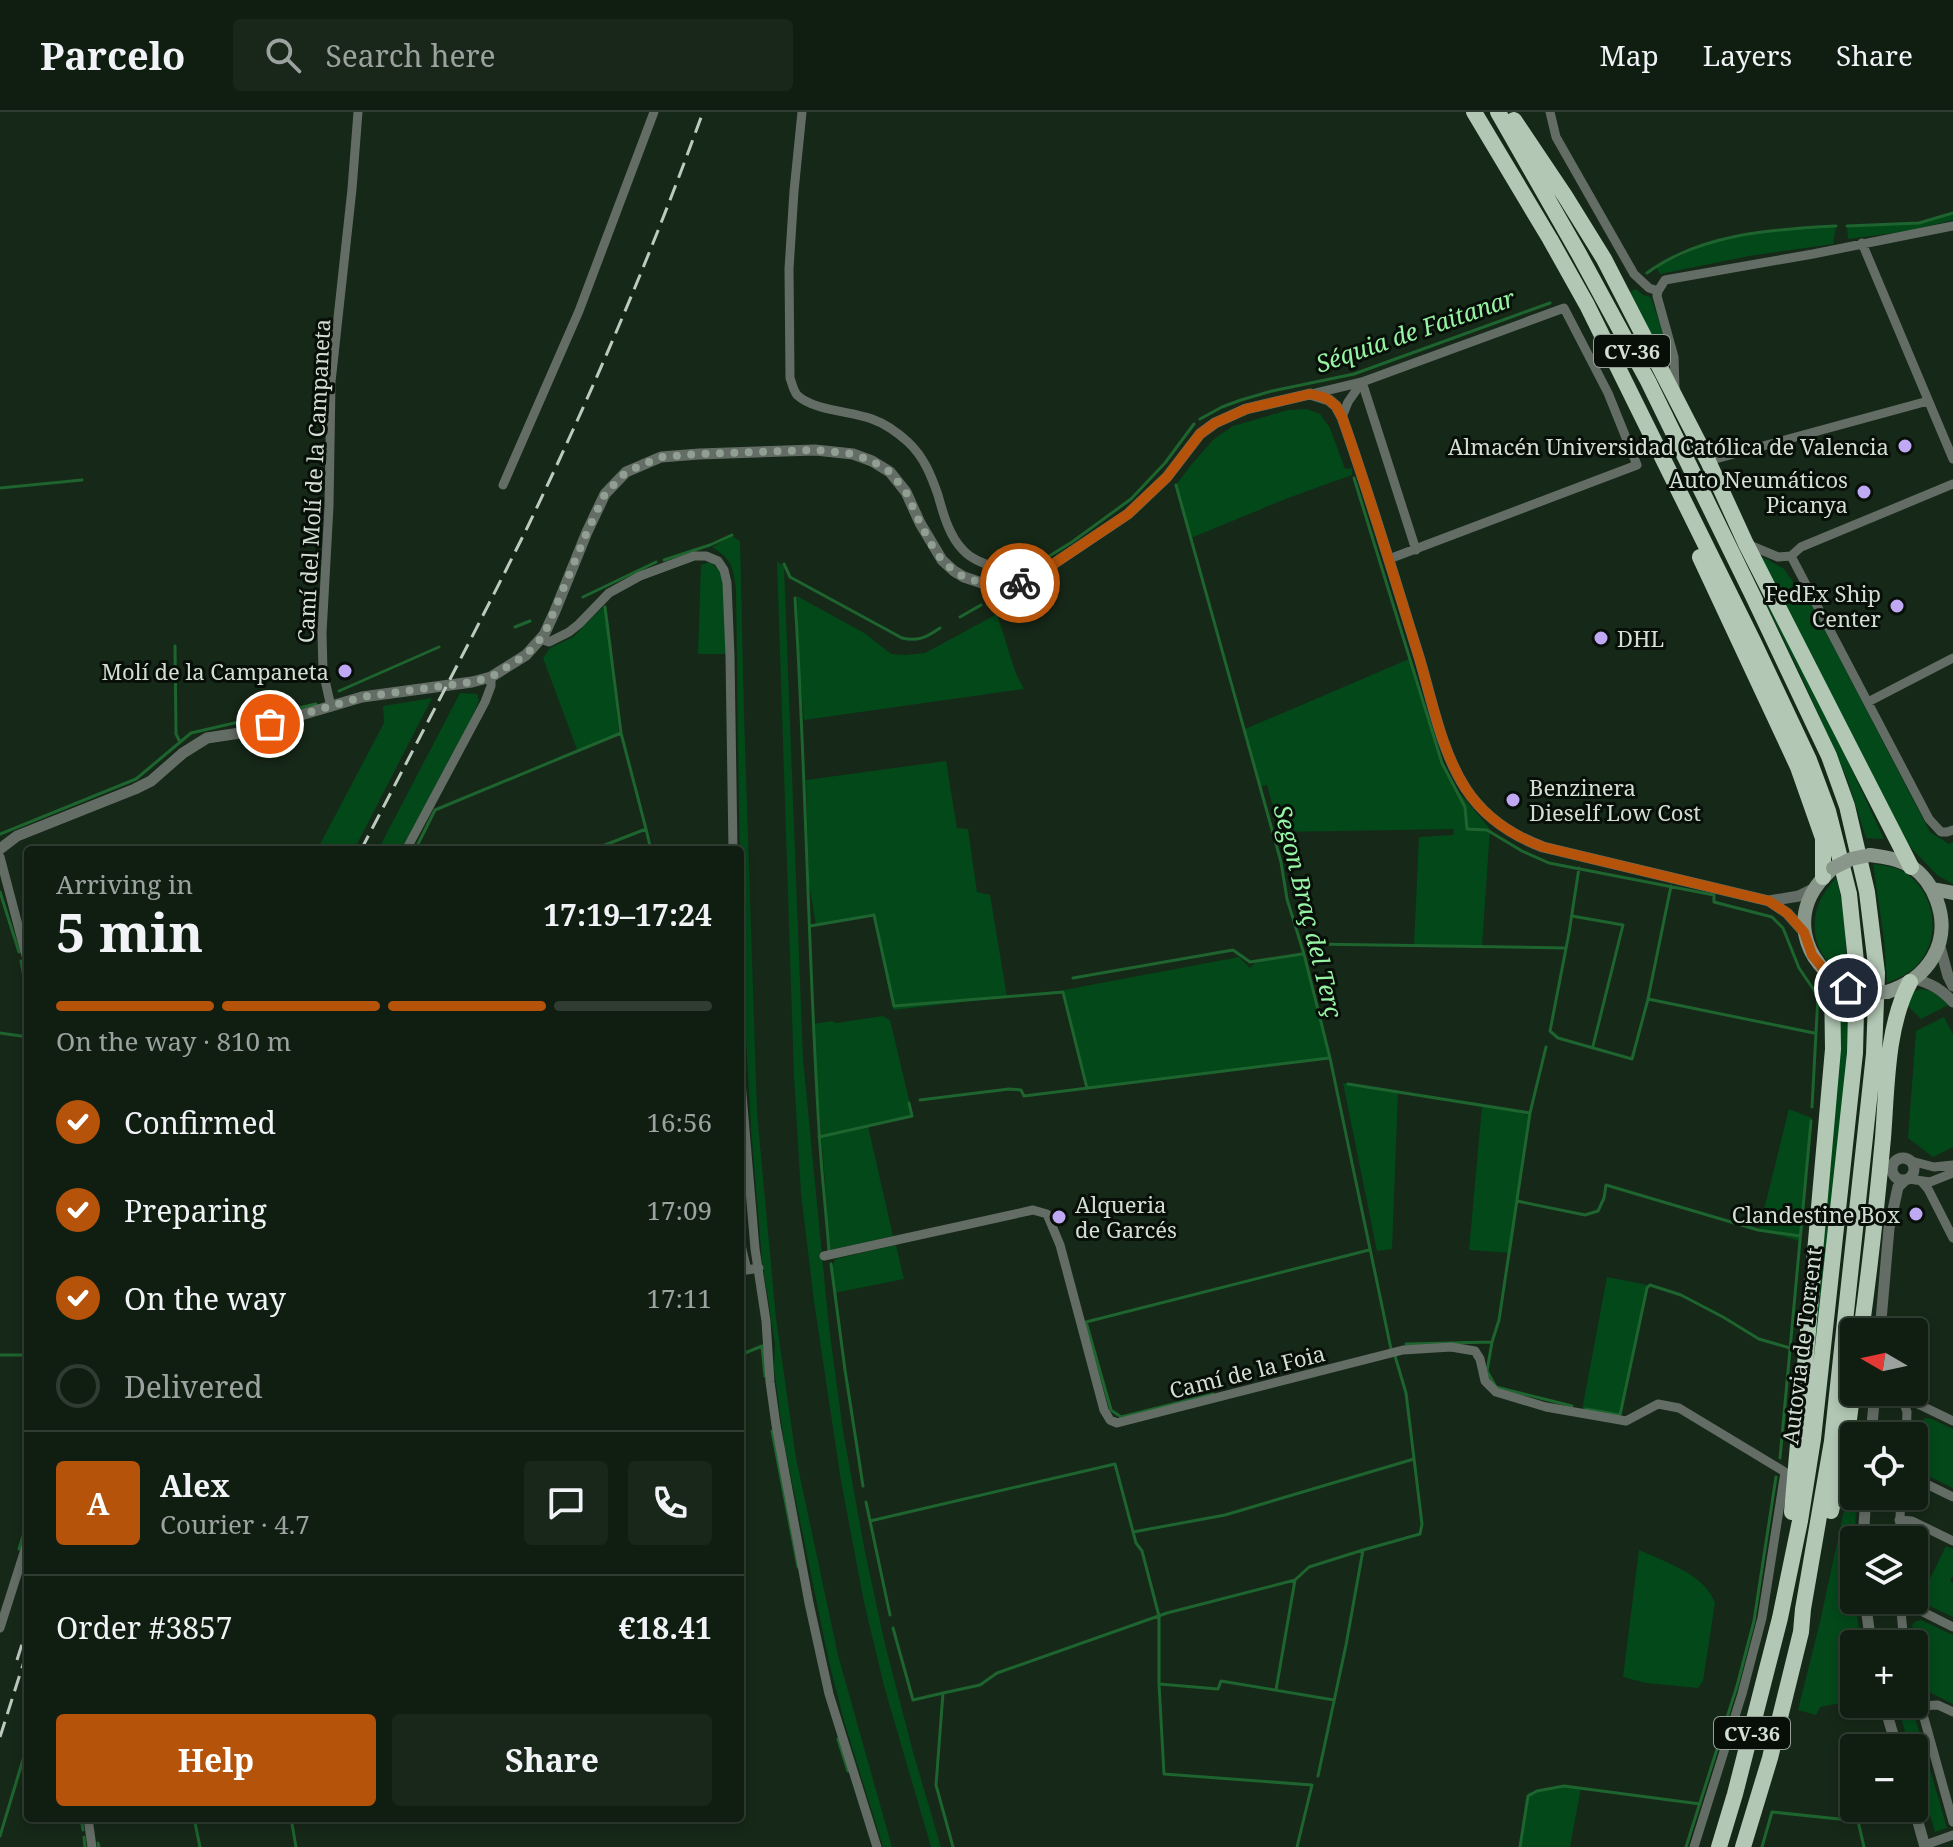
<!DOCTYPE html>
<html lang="en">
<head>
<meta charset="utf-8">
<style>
	:root { --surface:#101e12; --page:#19271b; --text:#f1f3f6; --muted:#9ca29f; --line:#303c32; --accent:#b45309 }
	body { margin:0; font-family:"Noto Serif",serif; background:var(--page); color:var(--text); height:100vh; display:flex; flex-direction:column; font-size:30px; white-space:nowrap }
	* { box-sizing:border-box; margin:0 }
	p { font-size:26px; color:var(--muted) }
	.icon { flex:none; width:44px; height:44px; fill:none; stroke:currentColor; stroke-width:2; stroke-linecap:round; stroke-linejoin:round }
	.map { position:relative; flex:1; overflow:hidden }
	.drawer { position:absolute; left:24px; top:734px; width:720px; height:976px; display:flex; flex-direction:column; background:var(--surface); border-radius:8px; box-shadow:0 4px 12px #0003,0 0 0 2px var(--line) }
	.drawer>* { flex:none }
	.needle { width:52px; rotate:279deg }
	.fabs { position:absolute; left:1840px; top:1206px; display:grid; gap:16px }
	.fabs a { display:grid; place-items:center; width:88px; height:88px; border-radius:8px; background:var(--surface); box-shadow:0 4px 12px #0003,0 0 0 2px var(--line); font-size:40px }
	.pin { position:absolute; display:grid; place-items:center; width:68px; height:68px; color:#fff; margin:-34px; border:4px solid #fff; border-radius:50%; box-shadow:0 2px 8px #0007 }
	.courier { position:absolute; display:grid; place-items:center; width:80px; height:80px; margin:-40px; border:6px solid #b45309; border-radius:50%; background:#fff; color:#222; box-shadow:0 2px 10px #0007 }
	.overview em { font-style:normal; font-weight:700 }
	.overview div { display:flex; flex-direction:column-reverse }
	.overview { display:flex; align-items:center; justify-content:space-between; height:136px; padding:0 32px }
	h1 { font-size:52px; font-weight:700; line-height:60px }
	.bar { display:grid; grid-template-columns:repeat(4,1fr); gap:12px 8px; align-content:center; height:96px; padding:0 32px }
	.bar i { height:10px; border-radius:6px; background:var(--line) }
	.bar .active { background:var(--accent) }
	.bar p { grid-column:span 4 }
	.line { display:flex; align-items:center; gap:20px; padding:0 32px; border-top:2px solid var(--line) }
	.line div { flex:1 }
	.round { display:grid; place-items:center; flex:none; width:84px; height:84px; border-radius:8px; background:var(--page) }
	ol { padding:0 32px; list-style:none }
	li { display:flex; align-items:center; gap:24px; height:88px }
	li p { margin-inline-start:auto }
	li .icon { padding:8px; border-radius:50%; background:var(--accent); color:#fff; stroke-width:4 }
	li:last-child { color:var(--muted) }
	li i { width:44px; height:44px; border:4px solid var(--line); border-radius:50% }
	.cta { display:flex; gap:16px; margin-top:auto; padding:16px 32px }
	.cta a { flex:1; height:92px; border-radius:8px; background:var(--accent); color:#fff; font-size:32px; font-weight:700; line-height:92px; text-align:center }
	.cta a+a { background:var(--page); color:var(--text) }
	header { display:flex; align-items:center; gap:48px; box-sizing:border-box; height:112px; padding:0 40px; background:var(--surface); border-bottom:2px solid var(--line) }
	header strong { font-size:38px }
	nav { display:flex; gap:44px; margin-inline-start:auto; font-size:28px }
	.search { width:560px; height:72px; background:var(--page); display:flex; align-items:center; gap:20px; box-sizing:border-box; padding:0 28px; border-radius:8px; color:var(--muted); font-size:30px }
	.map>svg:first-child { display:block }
	.green { fill:#034819 }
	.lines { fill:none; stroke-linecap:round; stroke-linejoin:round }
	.stream { stroke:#1d642e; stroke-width:3 }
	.minor { stroke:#646d65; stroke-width:9 }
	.tertiary { stroke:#646d65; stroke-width:11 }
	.secondary { stroke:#88978a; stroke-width:14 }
	.trunk { stroke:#b2c7b4; stroke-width:16 }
	.rail { stroke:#bdcabe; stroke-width:3; stroke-dasharray:16 8; stroke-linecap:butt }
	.secondary-bridge { stroke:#88978a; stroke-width:14 }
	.done { stroke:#919f92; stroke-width:8; stroke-dasharray:0 14.4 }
	.route { stroke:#b45309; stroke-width:10 }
	.poi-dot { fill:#bfa8f4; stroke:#070f08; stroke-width:3 }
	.labels { text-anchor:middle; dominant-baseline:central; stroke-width:6; stroke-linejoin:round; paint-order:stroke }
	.shield { fill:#070f08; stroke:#96a197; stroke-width:2 }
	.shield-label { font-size:20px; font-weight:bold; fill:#d3dfd4 }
	.poi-label { font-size:22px; fill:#d3dfd4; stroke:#070f08; text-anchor:end }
	.street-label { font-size:22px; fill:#d3dfd4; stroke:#070f08 }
	.water-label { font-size:24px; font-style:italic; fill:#97f4a5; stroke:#070f08 }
</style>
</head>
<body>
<header>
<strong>Parcelo</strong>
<div class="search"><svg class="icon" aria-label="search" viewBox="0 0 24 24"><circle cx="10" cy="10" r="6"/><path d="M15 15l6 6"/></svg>Search here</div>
<nav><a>Map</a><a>Layers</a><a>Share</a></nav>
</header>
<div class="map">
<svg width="1953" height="1735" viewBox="0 0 1953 1735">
	<rect width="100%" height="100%" fill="#162818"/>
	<!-- green -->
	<path class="green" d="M1953 101V108L1908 119 1848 127 1847 114 1919 111Z
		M1836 114 1833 132 1749 144 1660 162 1656 155 1711 130 1769 119Z
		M1636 177 1643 183 1651 185C1657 205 1668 227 1665 248L1628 181Z
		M1307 297 1320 302 1330 316 1345 357 1352 356V363L1288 386 1191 426 1176 373 1191 353 1214 327 1233 314 1288 298Z
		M732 424 740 429 744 601 757 1001 776 1206 796 1346 838 1543 892 1735H883L844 1609 829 1550 785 1336 774 1257 775 1232 762 1148 751 1018 745 910 740 772 736 478C733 456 733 448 712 435Z
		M1761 444 1784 457 1798 477 1805 480 1930 720 1949 732 1953 730V772L1937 763 1901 725Z
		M777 449 784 455 803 947 829 1215 843 1319 865 1440 885 1532 913 1640 941 1735H931L884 1574 864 1490 841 1369 814 1189 801 1082 794 965Z
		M710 450 725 463 726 542H698L701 453Z
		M797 484 866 522 891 542 905 543 925 541 997 502 1016 562 1024 577 804 608 799 551Z
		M1769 492 1845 643 1884 727 1866 726 1848 669 1800 561 1767 494Z
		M605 493 619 622 578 640 543 546 550 536 573 525Z
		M1409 547 1439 643 1453 673 1490 717 1482 834 1414 833 1419 725 1453 723 1454 717 1280 720 1267 673 1260 675 1243 618Z
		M460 581 477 582 479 588 475 599 401 738H378Z
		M432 586 354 738H317L384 611 383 594Z
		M946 649 957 716 968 717 977 780 990 783 1007 885 893 898 873 802 816 813 809 772 806 668Z
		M1873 752C1881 753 1890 754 1898 757 1934 773 1944 823 1918 852 1910 862 1898 866 1887 871L1884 827Z
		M1836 766C1846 797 1846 834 1847 866 1808 843 1804 798 1836 766Z
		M1304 842 1330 946 1088 976 1064 878 1239 845 1250 856 1255 851Z
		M1922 877C1935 879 1940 884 1948 893L1921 907 1905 891 1915 879Z
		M1840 894 1849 895 1846 958 1814 1247 1812 1248 1838 960Z
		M883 904 890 908 913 1004 868 1014 893 1124 830 1138 813 912 832 909 836 911Z
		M1944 905 1953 922V1035L1933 1045 1908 1026 1916 919Z
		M1343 971 1398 979 1392 1137 1377 1139Z
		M1482 994 1530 1003 1511 1141 1469 1138Z
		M1789 997 1812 1006 1800 1129 1759 1118Z
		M896 1133 904 1167 834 1181 832 1157 835 1147Z
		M1607 1165 1648 1173 1619 1305 1582 1298Z
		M1925 1306 1932 1307 1953 1317V1376L1914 1357C1914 1342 1911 1315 1925 1306Z
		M1854 1352V1384H1857L1854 1429V1488H1855L1861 1532H1854V1591L1845 1590 1820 1595 1816 1603 1798 1598 1820 1510Z
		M1946 1434 1953 1437V1463L1950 1469 1953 1471V1505L1919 1489Z
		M1639 1438C1665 1450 1705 1462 1715 1491L1703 1569 1698 1576 1646 1571 1623 1565Z
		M1921 1508 1953 1523V1592L1927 1579 1912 1513 1915 1510Z
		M1897 1592H1911L1947 1716 1935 1720 1914 1649V1636H1910Z
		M1556 1675 1581 1676 1570 1735H1519L1528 1681Z"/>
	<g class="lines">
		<!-- stream -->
		<path class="stream" d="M1847 114 1919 111 1953 101
			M1647 161C1700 122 1772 117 1836 114
			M1200 307 1222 295 1241 288 1272 279 1354 262 1550 191
			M1354 366 1442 651 1465 695 1467 717 1487 718 1522 739 1549 751 1714 783V790L1772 805 1783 816 1799 856 1818 884 1812 995
			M1176 373 1281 750 1287 787 1304 842 1330 946 1391 1237
			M0 376 82 368
			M664 448 710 433 732 423
			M1043 448 1072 430 1131 387 1165 351 1194 312
			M784 452 790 465 902 526C918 530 927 525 940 516
			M583 485 656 450
			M795 486C806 663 808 840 819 1017 821 1058 826 1098 829 1139
			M960 505 981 493
			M515 515 530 509
			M175 534 176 622 180 630
			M339 579 439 535
			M646 717 651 738
			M0 722 136 667 191 621 316 592
			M415 738 435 698 621 621 605 495
			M592 738 646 717 621 621
			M1579 756 1569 821 1550 919 1558 926 1632 947 1648 887 1814 921
			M0 780 19 840
			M1572 804 1623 813 1593 934
			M810 814 874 803 894 894 1063 880 1087 976
			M1312 832 1566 836
			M21 849 28 887
			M1073 866 1233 838 1250 850 1302 842
			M1648 887 1671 774
			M0 921 28 925
			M1348 972 1530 1001
			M920 988 1009 977 1021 978 1024 984 1329 946
			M819 1025 912 1004 909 991
			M1517 1089 1585 1103 1598 1099 1604 1086 1606 1073 1758 1118 1800 1124
			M740 1099 741 1104
			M831 1152 845 1258 863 1374
			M1492 1230 1487 1259 1496 1275 1572 1294
			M1406 1232 1492 1230 1499 1208 1530 1001 1546 935
			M0 1243H28
			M740 1243 762 1234 765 1264
			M1213 1282 1121 1305 1111 1298 1086 1210 1369 1138
			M1586 1297 1620 1303 1647 1176 1650 1173 1681 1183 1723 1205 1759 1227 1790 1236
			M772 1319 798 1455
			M1780 1346 1811 1009
			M866 1390 890 1503
			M870 1409 1115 1352 1136 1431 1142 1439 1159 1504V1572L1164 1662 1312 1673 1297 1735
			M1133 1420 1225 1403 1414 1347
			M19 1437 28 1408
			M893 1516 913 1588 943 1581 936 1673 953 1735
			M1159 1572 1218 1577 1221 1569 1334 1588
			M1276 1578 1295 1468
			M943 1581 980 1573 997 1561 1167 1501 1295 1468 1309 1455 1363 1438
			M838 1627 848 1659
			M1318 1664 1346 1533 1363 1438 1420 1422 1422 1412 1406 1281 1395 1244
			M81 1706 83 1718
			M194 1706 200 1735
			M291 1706 296 1735
			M0 1724 28 1631
			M84 1725 85 1735
			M98 1731 99 1735
			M1520 1735 1528 1684 1537 1679 1564 1674 1700 1692
			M1686 1735 1737 1574 1754 1509 1776 1365
			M1762 1735 1772 1700 1858 1709 1864 1735"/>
		<!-- minor -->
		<path class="minor" d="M802 0 794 79 789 157 790 266C792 271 793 278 797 283 814 299 851 299 872 307 886 312 897 320 908 330 924 345 931 363 938 383 943 401 949 424 963 438 978 455 1015 460 1037 463
			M1550 0 1556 25 1634 162 1649 176 1658 179
			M1862 131 1953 347
			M1658 179 1665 168 1813 142 1953 114
			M1658 179 1657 184 1674 245 1675 277
			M1362 270 1416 438
			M1312 282 1362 270 1564 196 1608 281 1637 353 1389 447
			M1342 305 1348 290 1362 270
			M1708 349 1928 289
			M503 373 579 199 654 0
			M1747 432 1778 445 1791 444 1801 435 1953 372
			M1791 444 1929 707 1941 720H1947L1953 718
			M540 527 549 530 569 520 579 512 609 481 640 464 694 444H706L718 449 724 458 727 471 730 544 733 738
			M1868 590 1953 546
			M331 595 323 559 322 521 329 394 331 270 352 77 358 0
			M406 738 485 590 491 574V565
			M0 745 28 851
			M740 958 755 1137 766 1209 770 1270 776 1313 809 1491 829 1582 877 1735
			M1911 1049 1934 1055 1953 1053
			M1909 1067 1930 1070 1953 1061
			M1922 1070 1928 1077 1953 1126
			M740 1129 747 1158 759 1156
			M824 1144 1033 1098 1047 1102 1060 1133 1104 1298 1110 1308 1117 1311 1403 1238 1451 1235 1475 1239 1480 1247 1485 1269 1496 1280 1546 1295 1626 1309 1658 1292 1679 1296 1785 1360 1762 1506 1742 1582 1694 1735
			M1893 1280 1953 1309
			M1902 1285 1907 1300 1906 1324
			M1914 1366 1953 1385
			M1899 1408 1912 1409 1953 1429
			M1899 1428 1901 1384
			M1900 1488 1904 1532
			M1900 1496 1917 1497 1953 1515
			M0 1516 28 1428
			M1914 1570 1953 1710
			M1920 1594 1938 1593 1953 1600
			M88 1706 92 1735
			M1925 1733 1953 1723"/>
		<!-- tertiary -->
		<path class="tertiary" d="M0 737 17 724 135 677 151 669 183 641 207 626 240 621 362 585 472 570 491 565 526 543 544 523 555 499 587 420 605 382 626 360 661 345 699 342 815 338 853 342 872 349 890 360 906 380 920 411 942 448 954 459 964 465 988 473 1004 474 1020 471 1037 463 1128 402 1167 365 1200 322 1215 311 1246 297 1310 282 1329 288 1336 294 1342 305C1370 384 1394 465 1419 545 1432 588 1441 639 1466 677 1485 706 1511 723 1543 735L1769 789 1787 801 1804 820
			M1769 789 1799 784 1813 777
			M1939 831 1948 864 1953 874
			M1915 867C1932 872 1941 877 1953 890
			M1892 1057a11 11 0 1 1 22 0a11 11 0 1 1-22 0Z
			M1880 1220 1889 1116 1898 1075 1905 1068
			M1871 1324 1875 1280
			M1863 1428 1866 1384
			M1865 1488 1871 1532
			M1884 1592 1897 1636
			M1914 1696 1925 1735"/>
		<!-- secondary -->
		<path class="secondary" d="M1870 743C1885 745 1899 747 1912 755 1924 763 1932 775 1937 789 1952 831 1928 867 1887 880
			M1830 759C1787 798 1801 850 1848 876
			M1933 777 1953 781"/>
		<!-- trunk -->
		<path class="trunk" d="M1474 0 1550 127 1587 193 1753 529 1809 648 1828 699 1849 782 1857 859 1855 941 1813 1327 1800 1409 1780 1506 1735 1682 1719 1735
			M1498 0 1579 142 1648 269 1753 484 1829 644 1847 694 1867 780 1877 861 1874 942 1832 1329 1803 1497 1801 1520 1770 1646 1743 1735
			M1514 8 1565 84 1604 147 1708 349 1746 432 1911 755
			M1700 445 1798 655 1823 726V765
			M1861 1220C1870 1155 1877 1091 1883 1026 1887 976 1886 915 1910 870
			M1831 1399 1846 1330 1854 1269
			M1792 1400 1833 937 1832 867"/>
		<!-- rail -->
		<path class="rail" d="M361 738C417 630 474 523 528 414 593 279 652 141 703 0
			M17 1548 28 1513
			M0 1625 28 1537"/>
		<!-- secondary-bridge -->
		<path class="secondary-bridge" d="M1833 756 1851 747 1870 743
			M1848 876 1867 881 1887 880"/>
	</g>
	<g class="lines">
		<!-- done -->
		<path class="done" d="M270 612 362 585 472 570 491 565 526 543 544 523 587 420 605 382 626 360 661 345 699 342 815 338 853 342 872 349 890 360 906 380 920 411 934 437 942 448 954 459 964 465 988 473 1004 474 1020 471"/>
		<!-- route -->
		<path class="route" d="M1020 471 1037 463 1128 402 1167 365 1200 322 1215 311 1246 297 1310 282 1323 285 1329 288 1336 294 1342 305C1370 384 1394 465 1419 545 1432 588 1441 638 1466 677 1485 706 1511 723 1543 735L1769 789 1787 801 1804 820 1812 843 1832 867 1848 876"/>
	</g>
	<!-- markers -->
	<g class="poi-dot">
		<circle cx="1905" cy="334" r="8"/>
		<circle cx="1864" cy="380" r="8"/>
		<circle cx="1897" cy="494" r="8"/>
		<circle cx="1601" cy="526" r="8"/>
		<circle cx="345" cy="559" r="8"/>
		<circle cx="1513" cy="688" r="8"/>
		<circle cx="1916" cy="1102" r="8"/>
		<circle cx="1059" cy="1105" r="8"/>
	</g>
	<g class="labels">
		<!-- shield labels -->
		<g class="shield">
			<rect x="1594" y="223" width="76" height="32" rx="6"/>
			<rect x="1714" y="1605" width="76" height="32" rx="6"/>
		</g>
		<g class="shield-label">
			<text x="1632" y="239">CV-36</text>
			<text x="1752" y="1621">CV-36</text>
		</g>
		<!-- poi labels -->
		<g class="poi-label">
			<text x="1889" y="334">Almacén Universidad Católica de Valencia</text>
			<text x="1848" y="367">Auto Neumáticos<tspan x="1848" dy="25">Picanya</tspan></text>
			<text x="1881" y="481">FedEx Ship<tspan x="1881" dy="25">Center</tspan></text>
			<text x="1617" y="526" text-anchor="start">DHL</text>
			<text x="329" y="559">Molí de la Campaneta</text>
			<text x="1529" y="675" text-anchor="start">Benzinera<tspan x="1529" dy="25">Dieself Low Cost</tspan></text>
			<text x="1075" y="1092" text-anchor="start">Alqueria<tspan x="1075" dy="25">de Garcés</tspan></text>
			<text x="1900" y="1102">Clandestine Box</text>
		</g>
		<!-- street labels -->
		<g class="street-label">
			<text transform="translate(313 369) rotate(-87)">Camí del Molí de la Campaneta</text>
			<text transform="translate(1801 1234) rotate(-83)">Autovia de Torrent</text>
			<text transform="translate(1247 1259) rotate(-14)">Camí de la Foia</text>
		</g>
		<!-- water labels -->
		<g class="water-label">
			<text transform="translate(1415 218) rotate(-19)">Séquia de Faitanar</text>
			<text transform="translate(1309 799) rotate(76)">Segon Braç del Terç</text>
		</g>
	</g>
</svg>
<div class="fabs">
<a><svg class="needle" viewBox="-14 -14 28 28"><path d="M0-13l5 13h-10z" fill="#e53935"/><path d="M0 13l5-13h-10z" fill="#9ca29f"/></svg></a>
<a><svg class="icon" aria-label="locate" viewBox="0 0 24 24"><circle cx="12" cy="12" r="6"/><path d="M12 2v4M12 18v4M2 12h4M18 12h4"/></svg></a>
<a><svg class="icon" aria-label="layers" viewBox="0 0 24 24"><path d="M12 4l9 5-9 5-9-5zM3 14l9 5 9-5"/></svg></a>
<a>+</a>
<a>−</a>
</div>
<div class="pin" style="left:270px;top:612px;background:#ea580c"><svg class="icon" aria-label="bag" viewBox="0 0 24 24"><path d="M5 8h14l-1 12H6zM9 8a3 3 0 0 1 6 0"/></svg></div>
<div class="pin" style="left:1848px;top:876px;background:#1f2937"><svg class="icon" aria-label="home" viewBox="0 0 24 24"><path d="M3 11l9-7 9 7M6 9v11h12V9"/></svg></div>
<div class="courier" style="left:1020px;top:471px"><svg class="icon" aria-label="bike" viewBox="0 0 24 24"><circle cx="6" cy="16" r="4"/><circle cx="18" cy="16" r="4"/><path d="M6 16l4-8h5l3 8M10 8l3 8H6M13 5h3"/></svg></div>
<section class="drawer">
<div class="overview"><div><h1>5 min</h1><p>Arriving in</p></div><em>17:19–17:24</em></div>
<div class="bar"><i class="active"></i><i class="active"></i><i class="active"></i><i></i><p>On the way · 810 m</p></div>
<ol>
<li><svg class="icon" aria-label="check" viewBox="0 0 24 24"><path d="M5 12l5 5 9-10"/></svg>Confirmed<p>16:56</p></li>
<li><svg class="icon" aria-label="check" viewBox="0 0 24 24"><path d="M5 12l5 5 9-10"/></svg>Preparing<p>17:09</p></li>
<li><svg class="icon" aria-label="check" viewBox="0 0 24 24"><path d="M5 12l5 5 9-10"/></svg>On the way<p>17:11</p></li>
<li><i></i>Delivered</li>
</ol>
<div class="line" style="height:144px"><b class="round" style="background:var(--accent);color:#fff">A</b><div><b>Alex</b><p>Courier · 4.7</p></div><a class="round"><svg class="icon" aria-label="chat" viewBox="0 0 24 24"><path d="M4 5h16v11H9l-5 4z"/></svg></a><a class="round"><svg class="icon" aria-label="phone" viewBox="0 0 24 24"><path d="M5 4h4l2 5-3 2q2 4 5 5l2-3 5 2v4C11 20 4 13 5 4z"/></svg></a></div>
<div class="line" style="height:104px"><div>Order #3857</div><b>€18.41</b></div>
<div class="cta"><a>Help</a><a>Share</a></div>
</section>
</div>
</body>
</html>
